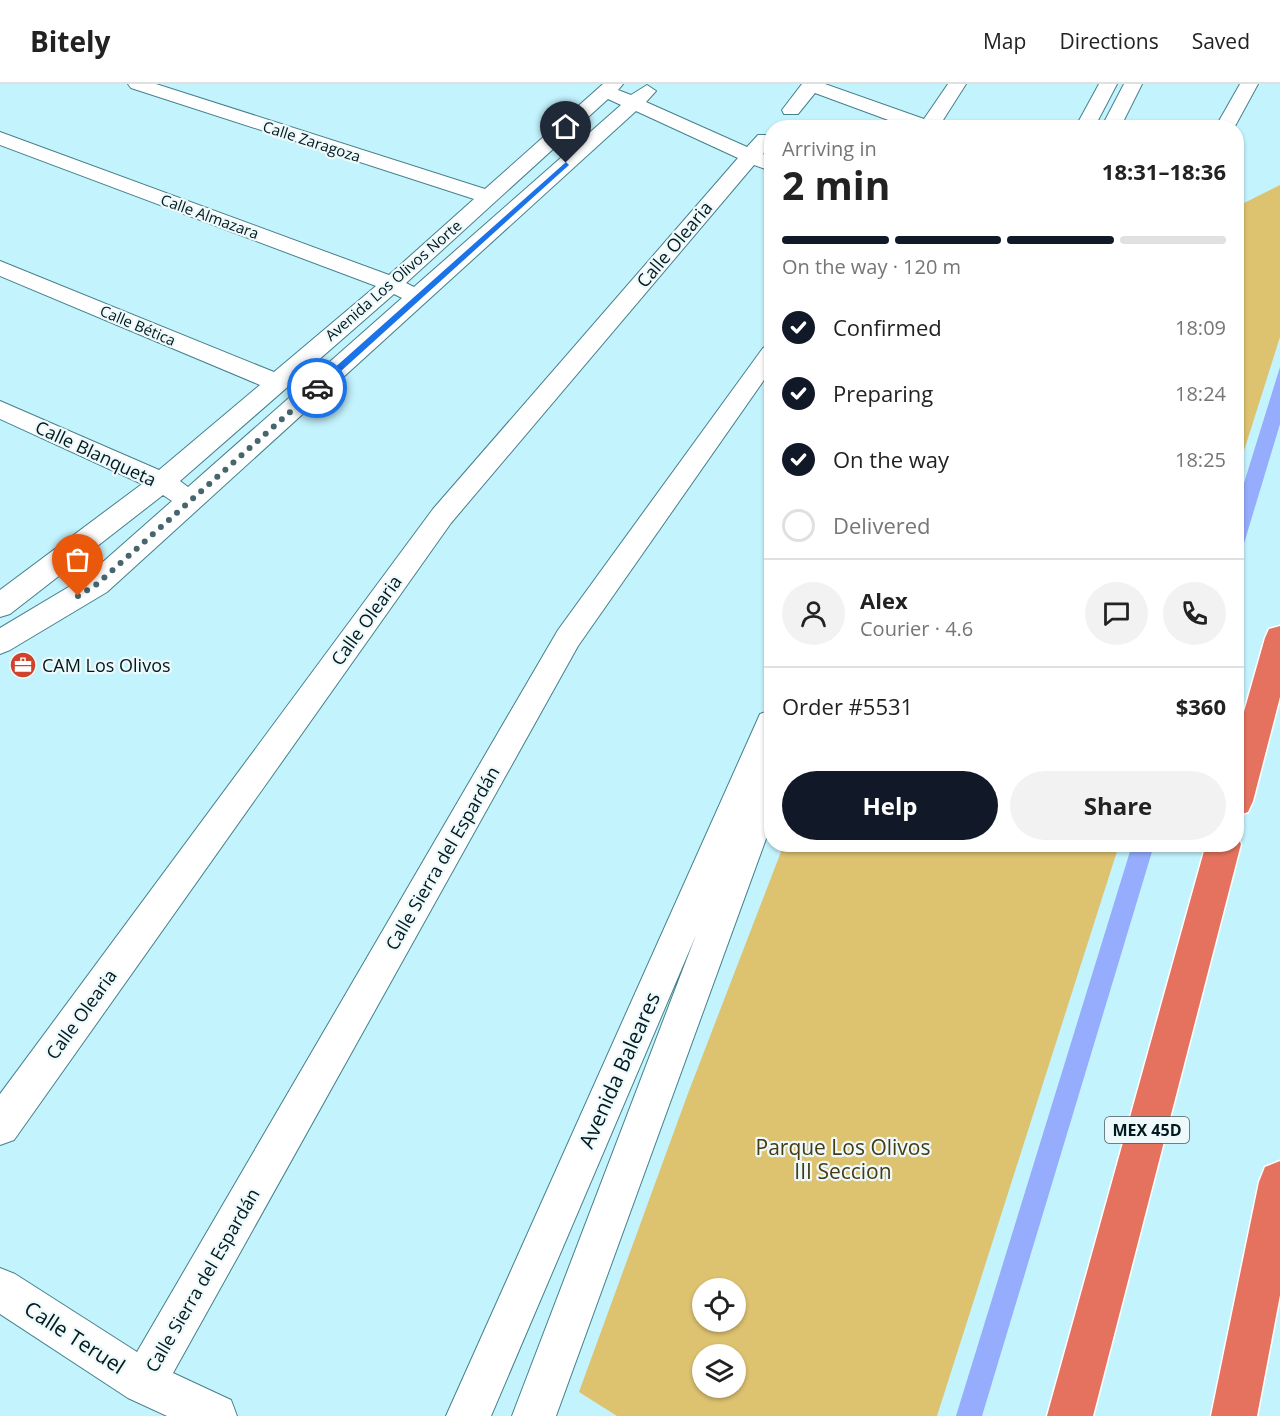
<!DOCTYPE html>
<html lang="en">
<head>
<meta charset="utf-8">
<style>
	:root { --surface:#fff; --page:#f2f2f2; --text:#222; --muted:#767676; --line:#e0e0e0; --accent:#111827 }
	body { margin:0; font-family:"Open Sans",sans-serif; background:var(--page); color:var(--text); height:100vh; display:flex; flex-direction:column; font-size:22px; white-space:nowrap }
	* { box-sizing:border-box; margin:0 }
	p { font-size:20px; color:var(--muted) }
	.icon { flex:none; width:33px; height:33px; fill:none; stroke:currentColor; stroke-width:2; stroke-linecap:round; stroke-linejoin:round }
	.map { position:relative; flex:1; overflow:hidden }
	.details { position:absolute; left:764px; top:36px; width:480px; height:732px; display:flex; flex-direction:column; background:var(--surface); border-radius:24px; box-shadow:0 2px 4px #0004 }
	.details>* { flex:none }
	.fabs { position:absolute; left:692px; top:1194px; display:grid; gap:12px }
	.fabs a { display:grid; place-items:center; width:54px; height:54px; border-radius:50%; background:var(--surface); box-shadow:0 2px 4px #0004; font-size:30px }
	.pin { position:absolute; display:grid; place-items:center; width:51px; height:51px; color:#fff; margin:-62px -26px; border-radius:50% 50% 50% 0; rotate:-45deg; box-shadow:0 0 6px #0007 }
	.pin .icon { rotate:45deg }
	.courier { position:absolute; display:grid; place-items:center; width:60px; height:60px; margin:-30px; border:4px solid #1a73e8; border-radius:50%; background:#fff; color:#222; box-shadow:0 2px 8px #0007 }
	.head em { font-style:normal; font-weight:700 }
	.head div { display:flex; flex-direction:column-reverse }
	.head { display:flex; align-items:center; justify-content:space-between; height:102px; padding:0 18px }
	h1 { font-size:39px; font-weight:700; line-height:45px }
	.bar { display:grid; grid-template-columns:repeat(4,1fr); gap:9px 6px; align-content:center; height:72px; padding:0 18px }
	.bar i { height:8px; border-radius:4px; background:var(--line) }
	.bar .on { background:var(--accent) }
	.bar p { grid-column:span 4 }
	.line { display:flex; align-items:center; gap:15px; padding:0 18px; border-top:2px solid var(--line) }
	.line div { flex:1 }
	.round { display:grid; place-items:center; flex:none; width:63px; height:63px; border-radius:32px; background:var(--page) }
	ol { padding:0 18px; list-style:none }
	li { display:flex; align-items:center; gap:18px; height:66px }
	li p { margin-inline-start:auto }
	li .icon { padding:6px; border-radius:50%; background:var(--accent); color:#fff; stroke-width:4 }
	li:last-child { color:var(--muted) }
	li i { width:33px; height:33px; border:3px solid var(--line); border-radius:50% }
	.action { display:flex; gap:12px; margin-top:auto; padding:12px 18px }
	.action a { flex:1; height:69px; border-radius:36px; background:var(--accent); color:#fff; font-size:24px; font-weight:700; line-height:69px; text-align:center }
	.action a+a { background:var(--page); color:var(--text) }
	header { display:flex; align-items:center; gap:36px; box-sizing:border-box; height:84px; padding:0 30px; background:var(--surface); border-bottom:2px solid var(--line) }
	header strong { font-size:28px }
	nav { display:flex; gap:33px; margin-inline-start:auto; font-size:21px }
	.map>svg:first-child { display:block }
	.green { fill:#ddc270; fill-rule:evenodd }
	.water { fill:#96acfc }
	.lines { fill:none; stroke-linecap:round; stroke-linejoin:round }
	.street-casing { stroke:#45808c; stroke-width:2 }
	.highway-casing { stroke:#fff; stroke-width:3 }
	.street { fill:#fff; fill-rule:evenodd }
	.highway { fill:#e5725e; fill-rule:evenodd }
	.route { fill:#1a73e8 }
	.done { stroke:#46656c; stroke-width:6; stroke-dasharray:0 10.8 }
	.labels { text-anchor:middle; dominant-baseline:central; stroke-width:4.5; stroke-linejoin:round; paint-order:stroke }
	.far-street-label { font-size:15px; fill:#02191e; stroke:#edf9fb }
	.shield { fill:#edf9fb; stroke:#485c60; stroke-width:1.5 }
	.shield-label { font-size:16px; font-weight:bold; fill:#02191e }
	.street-label { font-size:18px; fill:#02191e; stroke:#edf9fb }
	.poi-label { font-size:18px; fill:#02191e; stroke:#edf9fb; text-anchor:start }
	.near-street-label { font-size:21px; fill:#02191e; stroke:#edf9fb }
	.near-park-label { font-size:21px; fill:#463a11; stroke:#edf9fb }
</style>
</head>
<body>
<header>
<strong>Bitely</strong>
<nav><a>Map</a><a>Directions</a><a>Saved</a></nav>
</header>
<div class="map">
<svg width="1280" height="1332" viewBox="0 0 1280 1332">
	<rect width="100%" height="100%" fill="#c3f3fd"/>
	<!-- green -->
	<path class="green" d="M1280 101V253L1236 392V123Z
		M784 760 1119 761 937 1332H617L579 1308 687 1012ZM702 1204H735V1238H702ZM702 1270H735V1304H702Z"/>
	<!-- water -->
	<path class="water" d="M1280 283V340L1236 486V425Z
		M1132 761H1154L982 1332H956Z"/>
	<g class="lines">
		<defs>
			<path id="street" d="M128 0H156L485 105 603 0H623L618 6 631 11 647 1 656 7 646 18 747 63 758 51H771V60L763 70 771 74V87L754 81 451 439 14 1056 0 1061V1010L433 425 738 74 636 27 107 508 10 566 0 570V544L87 492 172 417 163 411 10 530 0 533V506L142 400 0 335V317L159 386 260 301 0 192V177L274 288 376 202 0 61V48L389 191 474 115 131 4ZM608 15 621 21 414 203 406 199ZM394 210 402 214 188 403 180 397Z
				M802 0H825L924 35 948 0H966L938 44H910L815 9 798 30H784L782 26Z
				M1099 0H1117L1094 44H1075Z
				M1124 0H1142L1120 44H1101Z
				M1240 0H1258L1234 44H1215Z
				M771 261V286L578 562 173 1289 231 1316 237 1332H167L128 1314 0 1230V1184L15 1190 137 1268 558 546 763 264Z
				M771 626V675L767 684 771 683V741L556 1332H512L696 851 491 1332H446L756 639 760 630Z"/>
			<path id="highway" d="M1280 542V613L1253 717 1248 728 1236 732V656L1265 554 1269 545Z
				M1236 749 1241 760 1093 1332H1047L1206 760H1236Z
				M1280 1077V1211L1257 1332H1211L1259 1098 1265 1083Z"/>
		</defs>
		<!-- street casing -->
		<use href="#street" class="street-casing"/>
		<!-- highway casing -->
		<use href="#highway" class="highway-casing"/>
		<!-- street -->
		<use href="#street" class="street"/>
		<!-- highway -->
		<use href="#highway" class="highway"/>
	</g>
	<!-- route -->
	<path class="route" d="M566 78 569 81 320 306H314V302Z"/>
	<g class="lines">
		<!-- done -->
		<path class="done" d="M78 512 97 500 317 304"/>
	</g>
	<!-- icons -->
	<defs>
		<symbol id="office-disc" viewBox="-11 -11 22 22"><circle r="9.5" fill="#cf432d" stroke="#edf9fb"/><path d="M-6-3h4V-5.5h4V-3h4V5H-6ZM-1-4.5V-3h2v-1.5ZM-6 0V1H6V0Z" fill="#fff"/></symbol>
	</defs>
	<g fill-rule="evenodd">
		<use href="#office-disc" x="8" y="566" width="30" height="30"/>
	</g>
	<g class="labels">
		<!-- far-street labels -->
		<g class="far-street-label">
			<text transform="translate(312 57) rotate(18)">Calle Zaragoza</text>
			<text transform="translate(210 132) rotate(20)">Calle Almazara</text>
			<text transform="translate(393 196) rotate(-41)">Avenida Los Olivos Norte</text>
			<text transform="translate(138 241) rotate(23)">Calle Bética</text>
		</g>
		<!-- shield labels -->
		<rect class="shield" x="1105" y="1033" width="84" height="26" rx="4.5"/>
		<g class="shield-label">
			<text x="1147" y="1046">MEX 45D</text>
		</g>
		<!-- street labels -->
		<g class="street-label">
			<text transform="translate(674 160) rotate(-50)">Calle Olearia</text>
			<text transform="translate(96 369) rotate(25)">Calle Blanqueta</text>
			<text transform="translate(366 536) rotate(-54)">Calle Olearia</text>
			<text transform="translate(442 774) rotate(-60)">Calle Sierra del Espardán</text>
			<text transform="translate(81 930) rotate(-54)">Calle Olearia</text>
			<text transform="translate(202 1196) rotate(-60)">Calle Sierra del Espardán</text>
		</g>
		<!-- poi labels -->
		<g class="poi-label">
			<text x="42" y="581">CAM Los Olivos</text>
		</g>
		<!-- near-street labels -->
		<g class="near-street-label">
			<text transform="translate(619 986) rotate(-66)">Avenida Baleares</text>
			<text transform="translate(75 1253) rotate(33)">Calle Teruel</text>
		</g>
		<!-- near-park labels -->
		<g class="near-park-label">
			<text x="843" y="1063">Parque Los Olivos<tspan x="843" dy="24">III Seccion</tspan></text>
		</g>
	</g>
</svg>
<div class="fabs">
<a><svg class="icon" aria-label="locate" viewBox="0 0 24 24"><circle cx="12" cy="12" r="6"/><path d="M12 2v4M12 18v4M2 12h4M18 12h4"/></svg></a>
<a><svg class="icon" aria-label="layers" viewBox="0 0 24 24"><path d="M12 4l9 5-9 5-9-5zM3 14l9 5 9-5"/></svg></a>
</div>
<div class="pin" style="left:78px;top:512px;background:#ea580c"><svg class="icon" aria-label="bag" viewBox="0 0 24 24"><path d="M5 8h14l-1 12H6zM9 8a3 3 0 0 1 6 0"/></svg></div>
<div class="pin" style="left:566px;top:79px;background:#1f2937"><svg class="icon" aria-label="home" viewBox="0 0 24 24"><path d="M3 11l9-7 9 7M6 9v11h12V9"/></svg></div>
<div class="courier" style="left:317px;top:304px"><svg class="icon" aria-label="car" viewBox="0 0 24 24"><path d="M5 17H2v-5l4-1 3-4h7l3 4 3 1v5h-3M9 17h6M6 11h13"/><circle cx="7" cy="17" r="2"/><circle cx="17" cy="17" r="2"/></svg></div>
<section class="details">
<div class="head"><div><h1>2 min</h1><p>Arriving in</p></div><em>18:31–18:36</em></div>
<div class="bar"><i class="on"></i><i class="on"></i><i class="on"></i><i></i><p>On the way · 120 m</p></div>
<ol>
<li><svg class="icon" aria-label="check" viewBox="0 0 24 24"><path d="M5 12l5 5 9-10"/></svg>Confirmed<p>18:09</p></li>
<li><svg class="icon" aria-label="check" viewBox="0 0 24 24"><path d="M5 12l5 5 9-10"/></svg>Preparing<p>18:24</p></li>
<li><svg class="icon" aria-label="check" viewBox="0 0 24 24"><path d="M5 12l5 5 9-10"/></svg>On the way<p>18:25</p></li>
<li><i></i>Delivered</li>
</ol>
<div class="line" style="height:108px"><a class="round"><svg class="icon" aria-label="person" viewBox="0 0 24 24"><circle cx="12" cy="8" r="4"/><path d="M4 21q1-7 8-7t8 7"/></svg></a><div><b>Alex</b><p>Courier · 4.6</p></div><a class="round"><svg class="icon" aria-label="chat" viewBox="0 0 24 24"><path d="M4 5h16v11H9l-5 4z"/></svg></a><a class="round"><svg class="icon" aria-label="phone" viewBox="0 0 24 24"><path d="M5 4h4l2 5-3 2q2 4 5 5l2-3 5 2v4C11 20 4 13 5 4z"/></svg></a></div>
<div class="line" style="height:78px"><div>Order #5531</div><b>$360</b></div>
<div class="action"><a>Help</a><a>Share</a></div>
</section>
</div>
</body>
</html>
